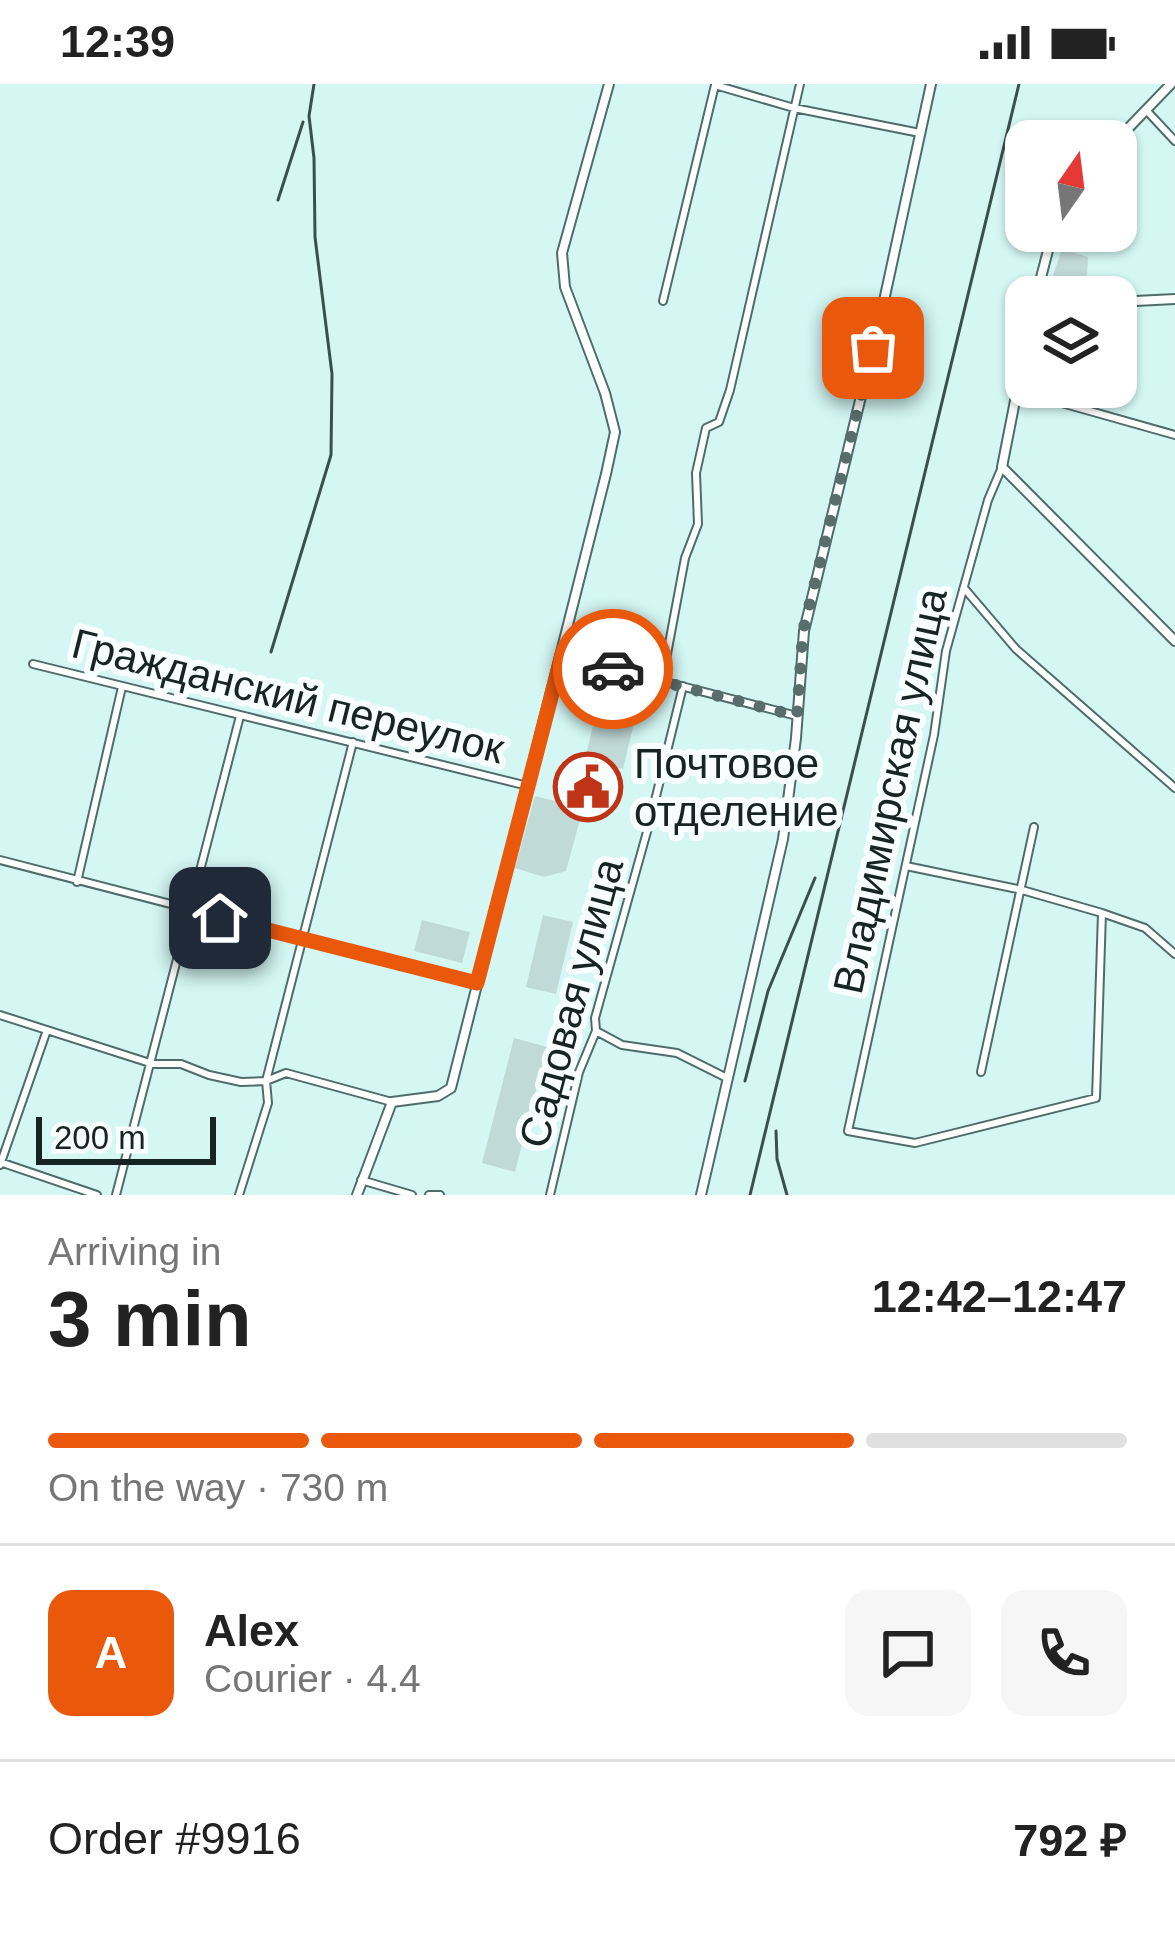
<!DOCTYPE html>
<html lang="en">
<head>
<meta charset="utf-8">
<style>
	:root { --surface:#fff; --page:#f6f6f6; --text:#222; --muted:#767676; --line:#e0e0e0; --accent:#ea580c }
	body { margin:0; font-family:Arial,sans-serif; background:var(--page); color:var(--text); height:100vh; display:flex; flex-direction:column; font-size:45px; white-space:nowrap }
	* { box-sizing:border-box; margin:0 }
	p { font-size:39px; color:var(--muted) }
	.icon { flex:none; width:66px; height:66px; fill:none; stroke:currentColor; stroke-width:2; stroke-linecap:round; stroke-linejoin:round }
	.map { position:relative; height:1111px; overflow:hidden }
	.details { display:flex; flex-direction:column; background:var(--surface); flex:1 }
	.details>* { flex:none }
	.needle { width:78px; rotate:14deg }
	.buttons { position:absolute; left:1005px; top:36px; display:grid; gap:24px }
	.buttons a { display:grid; place-items:center; width:132px; height:132px; border-radius:24px; background:var(--surface); box-shadow:0 3px 9px #0004; font-size:60px }
	.scale { position:absolute; left:36px; bottom:30px; width:180px; box-sizing:border-box; padding-left:12px; border:6px solid #172423; border-top:0; font-size:33px; line-height:42px; white-space:nowrap; color:#172423; -webkit-text-stroke:9px #f7fefd; paint-order:stroke }
	.pin { position:absolute; display:grid; place-items:center; width:102px; height:102px; color:#fff; margin:-51px; border-radius:24px; box-shadow:0 6px 18px #0006 }
	.courier { position:absolute; display:grid; place-items:center; width:120px; height:120px; margin:-60px; border:9px solid #ea580c; border-radius:50%; background:#fff; color:#222; box-shadow:0 3px 15px #0007 }
	.head em { font-style:normal; font-weight:600 }
	.head div { display:flex; flex-direction:column-reverse }
	.head { display:flex; align-items:center; justify-content:space-between; height:204px; padding:0 48px }
	h1 { font-size:78px; font-weight:600; line-height:90px }
	.bar { display:grid; grid-template-columns:repeat(4,1fr); gap:18px 12px; align-content:center; height:144px; padding:0 48px }
	.bar i { height:15px; border-radius:9px; background:var(--line) }
	.bar .active { background:var(--accent) }
	.bar p { grid-column:span 4 }
	.line { display:flex; align-items:center; gap:30px; padding:0 48px; border-top:3px solid var(--line) }
	.line div { flex:1 }
	.round { display:grid; place-items:center; flex:none; width:126px; height:126px; border-radius:24px; background:var(--page) }
	.status { display:flex; justify-content:space-between; align-items:center; height:84px; padding:0 60px; background:var(--surface); direction:ltr }
	.status svg { height:33px; fill:currentColor }
	.map>svg:first-child { display:block }
	.green { fill:#c0dad7 }
	.lines { fill:none; stroke-linecap:round; stroke-linejoin:round }
	.street-casing { stroke:#4e6d6a; stroke-width:10 }
	.secondary-casing { stroke:#4e6d6a; stroke-width:12 }
	.street { stroke:#fff; stroke-width:6 }
	.secondary { stroke:#fff; stroke-width:8 }
	.rail { stroke:#3d4f4d; stroke-width:3 }
	.done { stroke:#596e6c; stroke-width:12; stroke-dasharray:0 21.6 }
	.route { stroke:#ea580c; stroke-width:15 }
	.labels { text-anchor:middle; dominant-baseline:central; stroke-width:12; stroke-linejoin:round; paint-order:stroke }
	.street-label { font-size:42px; fill:#172423; stroke:#f7fefd }
	.poi-label { font-size:42px; fill:#172423; stroke:#f7fefd; text-anchor:start }
</style>
</head>
<body>
<div class="status"><b>12:39</b><svg viewBox="0 0 49 12"><path d="M0 12V9h3v3zM5 12V6h3v6zM10 12V3h3v9zM15 12V0h3v12zM26 1h20v11H26zM47 4h2v5h-2z"/></svg></div>
<div class="map">
<svg width="1175" height="1111" viewBox="0 0 1175 1111">
	<rect width="100%" height="100%" fill="#d4f7f4"/>
	<!-- green -->
	<path class="green" d="M1062 165 1088 173 1086 209 1055 211 1049 203Z
		M597 625 635 635 623 685 585 675Z
		M535 712 583 724 566 787 544 793 515 784Z
		M543 831 573 838 556 910 526 903Z
		M422 836 470 848 462 879 414 867Z
		M514 954 547 963 515 1088 482 1079Z"/>
	<g class="lines">
		<defs>
			<path id="street" d="M715 1 794 24 920 49
				M1146 26 1175 57
				M663 217 715 1
				M1057 303 1058 318 1175 351
				M1002 383 988 416 946 567 934 651 848 1047 915 1059 1096 1014 1102 829
				M964 504 1016 565 1175 704
				M561 571 797 632
				M33 580 528 702
				M662 597 685 474 698 440 696 389 706 344 719 338 730 306 800 0
				M0 776 477 899
				M906 782 1022 806 1102 829 1145 844 1175 870
				M77 798 122 603
				M0 931 153 980H181L209 991 241 998 266 997 286 989 392 1018
				M596 947 622 961 677 969 727 994
				M981 988 1034 743
				M0 1078 97 1111
				M0 1081 46 949
				M361 1096 412 1111
				M116 1111 240 632
				M239 1111 268 1019 266 997 353 658
				M429 1111H440
				M550 1111 579 988 596 947 595 934 650 737 683 602"/>
			<path id="secondary" d="M1116 57 1171 0
				M1036 213 1053 147
				M1116 218 1175 215
				M1026 261 1002 383 1175 557
				M357 1111 392 1018 438 1012 451 1004 606 390 615 348 605 309 565 203 562 169 609 0
				M701 1111 783 755 796 654 804 547 882 226 931 0"/>
		</defs>
		<!-- street casing -->
		<use href="#street" class="street-casing"/>
		<!-- secondary casing -->
		<use href="#secondary" class="secondary-casing"/>
		<!-- street -->
		<use href="#street" class="street"/>
		<!-- secondary -->
		<use href="#secondary" class="secondary"/>
		<!-- rail -->
		<path class="rail" d="M278 116 303 38
			M271 568 331 371 332 290 315 153 314 74 309 32 314 0
			M745 997 768 907 815 794
			M776 1047 777 1075 787 1111
			M750 1111 1019 0"/>
	</g>
	<g class="lines">
		<!-- done -->
		<path class="done" d="M613 585 797 632 803 547 873 264"/>
		<!-- route -->
		<path class="route" d="M220 834 477 899 562 571 613 585"/>
	</g>
	<!-- icons -->
	<defs>
		<symbol id="civic-ring" viewBox="-11 -11 22 22"><circle r="9.5" fill="#f7fefd" stroke="#bf3417" stroke-width="1.5"/><path d="M-.6-6.5H3V-4.5H.6V-3L4-1V1h2V6H-6V1h2V-1L-.6-3ZM-1.2 2.5V6h2.4V2.5Z" fill="#bf3417"/></symbol>
	</defs>
	<g fill-rule="evenodd">
		<use href="#civic-ring" x="550" y="665" width="76" height="76"/>
	</g>
	<g class="labels">
		<!-- street labels -->
		<g class="street-label">
			<text transform="translate(288 612) rotate(14)">Гражданский переулок</text>
			<text transform="translate(890 707) rotate(-78)">Владимирская улица</text>
			<text transform="translate(571 919) rotate(-75)">Садовая улица</text>
		</g>
		<!-- poi labels -->
		<g class="poi-label">
			<text x="634" y="679">Почтовое<tspan x="634" dy="48">отделение</tspan></text>
		</g>
	</g>
</svg>
<div class="buttons">
<a><svg class="needle" viewBox="-14 -14 28 28"><path d="M0-13l5 13h-10z" fill="#e53935"/><path d="M0 13l5-13h-10z" fill="#767676"/></svg></a>
<a><svg class="icon" aria-label="layers" viewBox="0 0 24 24"><path d="M12 4l9 5-9 5-9-5zM3 14l9 5 9-5"/></svg></a>
</div>
<div class="scale">200 m</div>
<div class="pin" style="left:873px;top:264px;background:#ea580c"><svg class="icon" aria-label="bag" viewBox="0 0 24 24"><path d="M5 8h14l-1 12H6zM9 8a3 3 0 0 1 6 0"/></svg></div>
<div class="pin" style="left:220px;top:834px;background:#1f2937"><svg class="icon" aria-label="home" viewBox="0 0 24 24"><path d="M3 11l9-7 9 7M6 9v11h12V9"/></svg></div>
<div class="courier" style="left:613px;top:585px"><svg class="icon" aria-label="car" viewBox="0 0 24 24"><path d="M5 17H2v-5l4-1 3-4h7l3 4 3 1v5h-3M9 17h6M6 11h13"/><circle cx="7" cy="17" r="2"/><circle cx="17" cy="17" r="2"/></svg></div>
</div>
<section class="details">
<div class="head"><div><h1>3 min</h1><p>Arriving in</p></div><em>12:42–12:47</em></div>
<div class="bar"><i class="active"></i><i class="active"></i><i class="active"></i><i></i><p>On the way · 730 m</p></div>
<div class="line" style="height:216px"><b class="round" style="background:var(--accent);color:#fff">A</b><div><b>Alex</b><p>Courier · 4.4</p></div><a class="round"><svg class="icon" aria-label="chat" viewBox="0 0 24 24"><path d="M4 5h16v11H9l-5 4z"/></svg></a><a class="round"><svg class="icon" aria-label="phone" viewBox="0 0 24 24"><path d="M5 4h4l2 5-3 2q2 4 5 5l2-3 5 2v4C11 20 4 13 5 4z"/></svg></a></div>
<div class="line" style="height:156px"><div>Order #9916</div><b>792 ₽</b></div>
</section>
</body>
</html>
